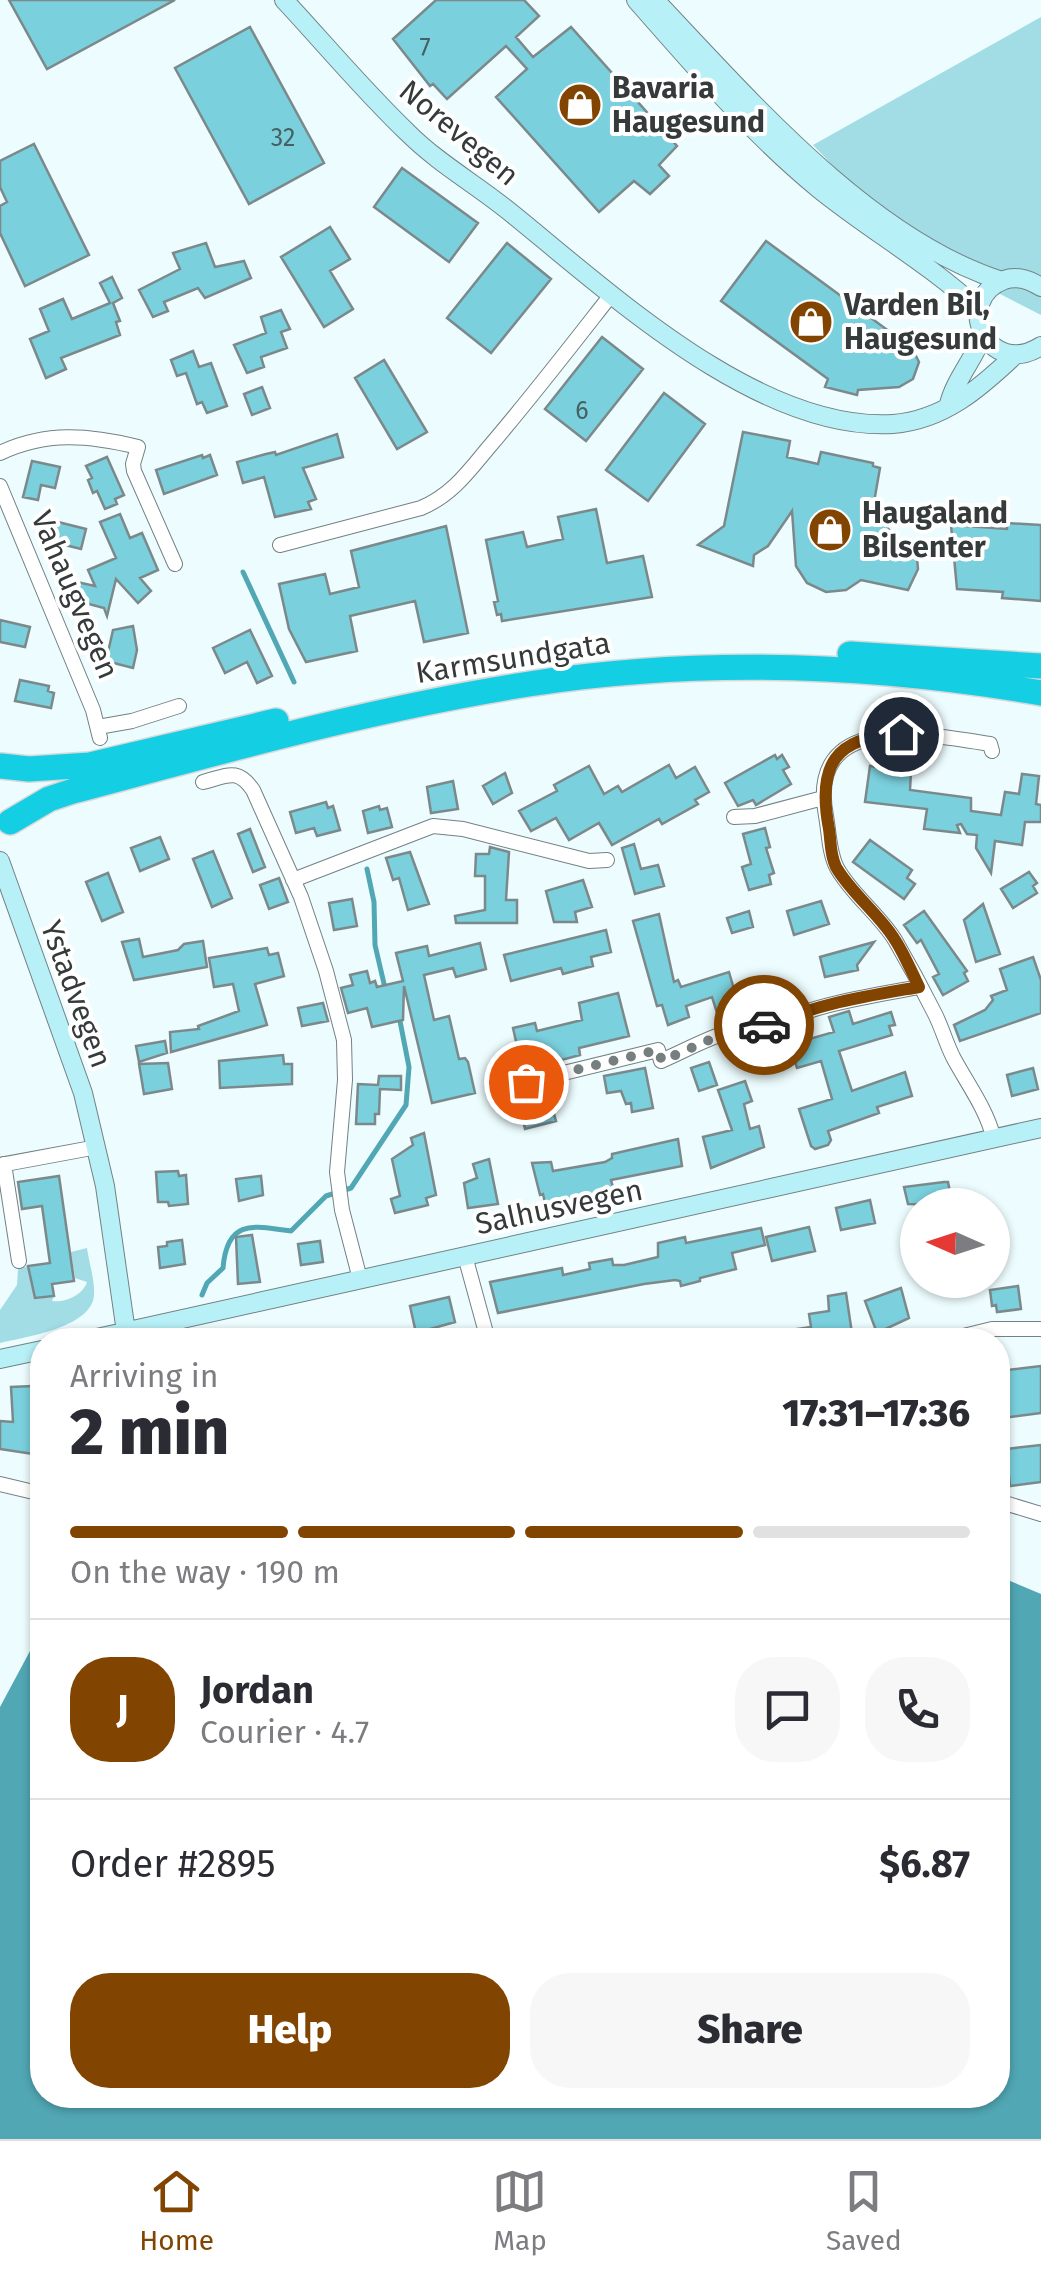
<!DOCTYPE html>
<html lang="en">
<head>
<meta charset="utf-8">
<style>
	:root { --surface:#fff; --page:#f7f7f7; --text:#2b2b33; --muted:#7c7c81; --line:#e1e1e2; --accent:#814401 }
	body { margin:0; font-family:"Fira Sans",sans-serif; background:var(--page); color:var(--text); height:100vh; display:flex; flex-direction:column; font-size:38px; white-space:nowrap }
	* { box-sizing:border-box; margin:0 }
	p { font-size:32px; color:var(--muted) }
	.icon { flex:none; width:55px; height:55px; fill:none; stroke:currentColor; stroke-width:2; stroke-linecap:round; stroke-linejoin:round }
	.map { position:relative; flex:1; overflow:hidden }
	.panel { position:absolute; left:30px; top:1328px; width:980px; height:780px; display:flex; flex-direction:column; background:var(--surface); border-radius:40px; box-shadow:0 2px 8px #0004 }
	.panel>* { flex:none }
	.needle { width:65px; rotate:273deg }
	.controls { position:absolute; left:900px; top:1188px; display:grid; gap:20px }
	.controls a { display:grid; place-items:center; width:110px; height:110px; border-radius:50%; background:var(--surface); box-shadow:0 2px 8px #0004; font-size:50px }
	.pin { position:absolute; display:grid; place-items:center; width:85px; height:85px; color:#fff; margin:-42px; border:5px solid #fff; border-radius:50%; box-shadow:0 2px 10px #0007 }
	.courier { position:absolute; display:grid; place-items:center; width:100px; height:100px; margin:-50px; border:8px solid #814401; border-radius:50%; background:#fff; color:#222; box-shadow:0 2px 12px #0007 }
	.head em { font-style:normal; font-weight:800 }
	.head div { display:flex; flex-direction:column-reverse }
	.head { display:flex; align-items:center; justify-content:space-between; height:170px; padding:0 40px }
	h1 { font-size:65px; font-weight:800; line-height:75px }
	.bar { display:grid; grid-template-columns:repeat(4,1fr); gap:15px 10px; align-content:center; height:120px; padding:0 40px }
	.bar i { height:12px; border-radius:8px; background:var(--line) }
	.bar .on { background:var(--accent) }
	.bar p { grid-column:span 4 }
	.line { display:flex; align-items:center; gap:25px; padding:0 40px; border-top:2px solid var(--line) }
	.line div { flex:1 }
	.round { display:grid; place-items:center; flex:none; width:105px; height:105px; border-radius:40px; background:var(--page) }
	.primary-button { display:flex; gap:20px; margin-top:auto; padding:20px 40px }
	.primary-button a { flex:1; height:115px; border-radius:40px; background:var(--accent); color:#fff; font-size:40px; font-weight:800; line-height:115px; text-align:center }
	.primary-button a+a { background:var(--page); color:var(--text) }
	.dock { display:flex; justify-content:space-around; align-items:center; height:140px; border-top:2px solid var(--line); background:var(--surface); font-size:28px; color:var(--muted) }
	.dock a { display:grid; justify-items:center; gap:5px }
	.dock .on { color:var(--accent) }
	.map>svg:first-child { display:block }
	.green { fill:#a2dce5 }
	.water { fill:#51a7b4 }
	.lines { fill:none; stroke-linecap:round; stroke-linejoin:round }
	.stream { stroke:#51a7b4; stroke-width:5 }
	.building { fill:#7ad0dd; stroke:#7c898b; stroke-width:2.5 }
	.street-casing { stroke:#748183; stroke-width:16 }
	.secondary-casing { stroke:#748183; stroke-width:20 }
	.highway-casing { stroke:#d7d8d8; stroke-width:28 }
	.street { stroke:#fff; stroke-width:14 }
	.secondary { stroke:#b8f0f7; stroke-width:18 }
	.highway { stroke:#14cee3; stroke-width:25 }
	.done { stroke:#757f7f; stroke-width:10; stroke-dasharray:0 18 }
	.route { stroke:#814401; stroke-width:12 }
	.labels { text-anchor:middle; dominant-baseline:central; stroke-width:8; stroke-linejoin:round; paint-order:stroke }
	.number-label { font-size:25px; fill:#466064 }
	.poi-label { font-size:30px; font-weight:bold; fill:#353b3b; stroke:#fff; text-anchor:start }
	.street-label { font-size:30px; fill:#353b3b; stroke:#fff }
</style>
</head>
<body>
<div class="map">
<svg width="1041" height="2139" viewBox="0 0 1041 2139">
	<rect width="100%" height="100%" fill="#edfcfe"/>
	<!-- green -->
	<path class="green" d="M1041 17V315L936 261 884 219 813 145Z
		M87 1248C89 1263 95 1280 94 1295 92 1328 24 1337 0 1343V1310L17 1285 18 1269 28 1266 35 1298 54 1296 52 1301C65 1303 83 1295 87 1282L75 1278 71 1252Z"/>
	<!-- water -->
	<path class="water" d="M998 1576 1041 1594V2139H0V1707L30 1651 42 1645V2095H998Z"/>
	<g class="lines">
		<!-- stream -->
		<path class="stream" d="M243 572 294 682
			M367 869 374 902 375 945 385 988
			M202 1295 207 1283 223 1268C227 1220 251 1225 291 1231L326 1196 351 1188 406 1105 409 1067 399 1016
			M203 1340 204 1336"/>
	</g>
	<!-- building -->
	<path class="building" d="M9 0H175L47 69Z
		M436 0H524L539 16 516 37 533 57 571 27 677 146 659 165 669 176 650 194 634 181 599 212 496 97 527 69 506 46 447 99 433 84 430 86 393 39Z
		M250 27 324 163 249 204 175 68Z
		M34 144 89 255 25 286 0 233V206L7 202 0 187V161Z
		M402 168 478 223 449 262 374 207Z
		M330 227 350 259 330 271 353 309 324 327 281 257Z
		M766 241 912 348 919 362 913 379 899 387 858 390 857 395 825 387 828 379 721 301Z
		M206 243 215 267 244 261 251 278 205 298 198 288 164 302 168 311 153 317 139 290 180 269 173 253Z
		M507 243 551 279 491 353 447 318Z
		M112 277 122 298 113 303 120 321 116 322 120 335 61 358 66 369 46 378 30 339 49 331 40 309 63 299 72 319 110 303 100 283Z
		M281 310 290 329 281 332 287 348 261 357 264 367 247 373 234 345 266 333 261 317Z
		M602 337 643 369 586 441 545 409Z
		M193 351 199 367 211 363 227 406 207 413 202 402 197 404 186 373 177 376 171 360Z
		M384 360 427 432 397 449 355 378Z
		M262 387 270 408 252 415 244 394Z
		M664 393 705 424 648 501 606 470Z
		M743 432 790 441 787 457 818 464 821 452 873 463V466L880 468 873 508 890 531 888 542 916 547 918 569 908 590 861 580 846 590 826 592 807 583 796 566 792 511 768 546 754 555 753 566 698 545 724 526Z
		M337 434 343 457 303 468 316 499 308 502 311 509 275 517 264 477 243 483 237 462 266 454 275 452 276 455Z
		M202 455 203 458 210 455 217 475 164 494 156 470Z
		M107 457 124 495 115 499 117 504 105 509 97 491 93 493 88 480 92 478 86 466Z
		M32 461 60 467 55 488 41 485 38 500 23 497Z
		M596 509 607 563 643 556 652 597 502 621 501 614 497 615 494 602 498 601 486 540 523 532 527 547 563 539 558 517Z
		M120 514 130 538 142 533 158 570 140 578 151 591 138 603 116 579 107 616 104 608 74 600 77 582 95 586 88 570 116 558 100 522Z
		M58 522 86 529 81 549 53 542Z
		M1007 523 1041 525V601L1002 598 1003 592 957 589 951 525 1007 529Z
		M446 526 468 633 424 642 415 601 350 616 357 651 306 662 289 629 279 584 325 574 330 594 359 587 351 551Z
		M0 620 30 627 25 647 0 642Z
		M133 626 137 650 133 668 106 661 113 630Z
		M250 630 272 676 257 683 247 662 225 673 213 648Z
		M20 680 49 686 48 691 54 693 51 708 15 701Z
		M775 755 777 759 782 755 789 767 783 770 791 784 756 805 753 800 738 806 725 783Z
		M669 765 676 778 695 767 709 792 695 800 698 804 662 824 659 819 612 845 599 823 569 840 556 818 531 831 519 811 557 791 554 785 589 766 604 794 618 786 622 792Z
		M870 766 911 771 910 790 971 798V811L1001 815 1005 792 1019 794 1022 774 1039 776 1036 804 1041 805V822H1025L1022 845 995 841 991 873 976 848 977 835 967 834 961 824 957 825 960 833 924 829 927 809 865 802Z
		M505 773 512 793 493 804 483 786Z
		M453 781 458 809 431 813 427 787Z
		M326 802 328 808 333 806 340 830 317 836 314 828 296 833 290 812Z
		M379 806 380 810 387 808 392 827 368 833 363 811Z
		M765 828 770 847 766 848 774 873 769 875 771 884 749 890 742 867 751 864 743 834Z
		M250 829 265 867 253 872 238 834Z
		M160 837 169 859 140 871 131 848Z
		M870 840 912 870 907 878 915 884 904 899 853 862Z
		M634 844 641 869 658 865 664 886 635 894 622 848Z
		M490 847 509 852 506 900H517V923H456L455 916 485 910V876H475L476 854H489Z
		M213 851 232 898 212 907 193 859Z
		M410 852 429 904 408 910 399 878 393 880 386 858Z
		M1029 872 1037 883 1033 886 1037 893 1013 908 1001 889Z
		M108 873 123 912 102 921 86 882Z
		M279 878 288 902 269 909 260 885Z
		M583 880 592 907 575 912 577 922H554L546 891Z
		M352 899 357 926 334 930 329 903Z
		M821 901 829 924 794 935 787 911Z
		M983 904 1000 954 976 962 964 920Z
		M749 911 753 927 732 933 727 918Z
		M924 911 967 971 964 973 968 981 943 995 933 977 939 974 921 940 917 943 904 925Z
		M659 914 674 982 678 980 681 987 729 972 740 1010 718 1016 712 997 686 1006 689 1017 668 1025 662 1005 657 1006 633 921Z
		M606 930 611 952 591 957 593 966 563 974 561 968 511 981 504 955Z
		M139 939 143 957 178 950 184 944 203 941 207 967 134 980 122 942Z
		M874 942 857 965 858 970 825 977 820 957Z
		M480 943 486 969 456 977 453 968 424 975 434 1020 449 1016 459 1059 465 1058 468 1062 475 1093 432 1103 404 986 403 1020 372 1027 367 1008 348 1013 341 988 353 985 350 975 367 971 370 983 375 981 377 987 403 981 396 953 427 946 429 956Z
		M267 948 269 955 278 953 284 976 255 984 267 1025 171 1052 170 1032 199 1029 198 1026 239 1011 233 984 214 987 209 958Z
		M1033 957 1041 980V1013L960 1041 954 1025 985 1010 993 1000 991 996 1007 990 1000 969Z
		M618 993 629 1036 579 1048 580 1055 561 1060 562 1062 522 1068 513 1028 535 1023 537 1031 582 1020 579 1003Z
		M323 1003 328 1021 302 1026 298 1008Z
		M849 1011 853 1024 891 1012 895 1025 889 1026 892 1035 839 1051 852 1091 905 1072 912 1096 877 1107 879 1113 828 1131 831 1140 828 1145 815 1149 811 1146 799 1109 832 1099 821 1061 797 1068 786 1033 802 1026 806 1040 834 1032 829 1017Z
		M165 1041 167 1053 139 1062 136 1046Z
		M283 1055 284 1064H292V1084L220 1088 219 1061Z
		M709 1062 717 1085 699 1091 691 1068Z
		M168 1063 172 1089 144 1094 139 1064Z
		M645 1068 653 1108 632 1112 631 1103 626 1104 621 1091 607 1093 604 1076Z
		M1033 1068 1038 1089 1012 1096 1007 1075Z
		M379 1076H401V1090L380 1089 379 1114H375V1124H356L358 1084 378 1085Z
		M745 1081 752 1101 744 1104 750 1129 759 1126 764 1147 711 1168 703 1137 732 1130 718 1090Z
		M550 1099 556 1121 525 1129 520 1106Z
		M424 1133 436 1195 426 1198 428 1205 395 1213 391 1199 400 1196 392 1159 413 1145 411 1138Z
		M678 1139 682 1166 611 1180 615 1195 591 1201 590 1196 546 1207 543 1194 540 1195 532 1163 551 1162 553 1171 605 1162 612 1158V1154Z
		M489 1159 498 1204 468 1208 464 1183 477 1178 473 1164Z
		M178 1171 179 1176 186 1175 188 1204 169 1206 168 1202H158L156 1172Z
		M59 1176 74 1281 52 1284 54 1296 35 1298 28 1266 50 1263 42 1206 22 1209 18 1182Z
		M261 1176 263 1195 239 1201 236 1179Z
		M944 1182H948L952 1202 941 1205 908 1204 904 1187Z
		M870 1200 875 1223 841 1230 836 1208Z
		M809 1227 815 1251 772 1261 766 1237Z
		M761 1228 765 1245 732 1253 736 1269 700 1278V1281L681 1286 680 1281 675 1280 644 1284 498 1313 490 1282 562 1268 563 1275 590 1269 589 1263 612 1259 613 1265H624L658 1257V1243L685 1237 686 1243Z
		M252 1235 260 1282 238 1284 236 1237Z
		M182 1240 185 1264 160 1268 158 1247 167 1246V1242Z
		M320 1241 323 1262 301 1265 298 1244Z
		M1018 1286 1021 1309 997 1312 996 1305 992 1306 990 1290Z
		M901 1288 909 1318 877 1333 865 1301Z
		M846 1293 853 1340H777L776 1332 811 1327 809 1314 829 1311 828 1296Z
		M449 1297 455 1322 416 1333 410 1306Z
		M1041 1366V1413L1002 1418 998 1371Z
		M33 1386 40 1387V1455L0 1449V1421L13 1422 11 1387Z
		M1041 1445V1482L1010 1486 1006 1449Z"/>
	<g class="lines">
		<defs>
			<path id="street" d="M0 453C46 431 89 435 138 447L133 464 134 471 175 564
				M0 486 93 710 100 738
				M280 545 421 508C452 495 468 472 489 447 531 398 571 346 611 295
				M98 727 132 721 179 706
				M992 751 990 744C928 734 806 711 826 816 829 832 829 853 837 868 852 895 879 914 895 940 909 964 923 990 935 1014 942 1028 946 1043 953 1057 968 1085 986 1108 994 1139
				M203 782C227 776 237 767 253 790L301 897 326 971 344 1040 345 1080 337 1172 342 1210 360 1279
				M734 817 755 816 823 798
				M293 880 433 826 463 829 589 861 607 860
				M494 1090 658 1050 661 1061C692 1048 741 1018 774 1028 798 1006 884 994 919 987
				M4 1164 19 1261
				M0 1165 97 1147
				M465 1256 488 1340
				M947 1340 992 1329H1041
				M0 1484 42 1494
				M998 1501 1041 1514"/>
			<path id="secondary" d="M284 0C325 44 364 91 408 133 438 163 477 185 510 212 608 291 758 432 893 424 944 420 980 388 1015 355
				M636 0C694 66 751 133 819 189 871 231 930 264 979 310
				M655 0C749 99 869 239 1002 281
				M1041 287C1030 280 1018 275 1004 280 952 300 988 380 1041 346
				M949 404C955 380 974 359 983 335
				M0 861 83 1093 105 1186 126 1332
				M88 1340 1041 1128
				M0 1359 42 1350"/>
			<path id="highway" d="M850 654 1041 666
				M1 766 29 769 90 765 276 721
				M10 822 49 799 73 791C224 751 375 708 529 684 698 658 873 664 1041 693"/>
		</defs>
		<!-- street casing -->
		<use href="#street" class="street-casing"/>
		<!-- secondary casing -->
		<use href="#secondary" class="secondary-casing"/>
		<!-- highway casing -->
		<use href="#highway" class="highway-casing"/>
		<!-- street -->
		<use href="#street" class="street"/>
		<!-- secondary -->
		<use href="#secondary" class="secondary"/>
		<!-- highway -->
		<use href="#highway" class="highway"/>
	</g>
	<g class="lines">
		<!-- done -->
		<path class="done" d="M526 1082 658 1050 662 1061 716 1037 764 1025"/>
		<!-- route -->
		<path class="route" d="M764 1025 774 1028C796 1006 886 993 919 987 909 966 900 944 885 926 870 907 848 888 836 867 830 855 831 842 829 829 817 766 834 736 901 734"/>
	</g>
	<!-- icons -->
	<defs>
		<symbol id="shop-disc" viewBox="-11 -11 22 22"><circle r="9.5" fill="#814401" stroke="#fff"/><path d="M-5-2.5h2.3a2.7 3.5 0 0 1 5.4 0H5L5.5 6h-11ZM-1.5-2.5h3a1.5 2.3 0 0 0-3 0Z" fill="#fff"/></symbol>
	</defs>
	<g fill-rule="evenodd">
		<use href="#shop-disc" x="555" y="80" width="50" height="50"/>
		<use href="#shop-disc" x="786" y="297" width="50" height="50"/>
		<use href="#shop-disc" x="805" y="505" width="50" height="50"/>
	</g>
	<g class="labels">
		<!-- number labels -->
		<g class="number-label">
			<text x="425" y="47">7</text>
			<text x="283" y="138">32</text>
			<text x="582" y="411">6</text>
		</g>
		<!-- poi labels -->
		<g class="poi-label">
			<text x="612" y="88">Bavaria<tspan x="612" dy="34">Haugesund</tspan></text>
			<text x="844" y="305">Varden Bil,<tspan x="844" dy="34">Haugesund</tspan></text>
			<text x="862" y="513">Haugaland<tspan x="862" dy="34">Bilsenter</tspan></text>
		</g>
		<!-- street labels -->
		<g class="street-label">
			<text transform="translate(459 133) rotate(40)">Norevegen</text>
			<text transform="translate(75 595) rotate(67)">Vahaugvegen</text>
			<text transform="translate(513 658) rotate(-9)">Karmsundgata</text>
			<text transform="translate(76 994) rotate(70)">Ystadvegen</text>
			<text transform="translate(559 1207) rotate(-12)">Salhusvegen</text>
		</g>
	</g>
</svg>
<div class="controls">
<a><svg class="needle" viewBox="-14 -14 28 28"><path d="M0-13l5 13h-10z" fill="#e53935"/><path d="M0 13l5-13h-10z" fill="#7c7c81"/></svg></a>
</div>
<div class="pin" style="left:526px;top:1082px;background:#ea580c"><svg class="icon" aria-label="bag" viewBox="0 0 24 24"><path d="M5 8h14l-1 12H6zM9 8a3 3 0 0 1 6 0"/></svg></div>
<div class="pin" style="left:901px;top:734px;background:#1f2937"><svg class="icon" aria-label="home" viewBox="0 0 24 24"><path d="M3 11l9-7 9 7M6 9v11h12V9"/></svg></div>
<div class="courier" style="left:764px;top:1025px"><svg class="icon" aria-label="car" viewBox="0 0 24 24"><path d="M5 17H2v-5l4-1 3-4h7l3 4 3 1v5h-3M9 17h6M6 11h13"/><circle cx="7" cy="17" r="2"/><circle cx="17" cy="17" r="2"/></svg></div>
<section class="panel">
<div class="head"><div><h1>2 min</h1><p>Arriving in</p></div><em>17:31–17:36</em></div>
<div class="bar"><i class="on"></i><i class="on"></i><i class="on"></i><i></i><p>On the way · 190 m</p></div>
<div class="line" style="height:180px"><b class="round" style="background:var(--accent);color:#fff">J</b><div><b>Jordan</b><p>Courier · 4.7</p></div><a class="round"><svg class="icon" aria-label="chat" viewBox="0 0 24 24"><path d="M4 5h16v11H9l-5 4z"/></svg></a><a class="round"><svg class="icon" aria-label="phone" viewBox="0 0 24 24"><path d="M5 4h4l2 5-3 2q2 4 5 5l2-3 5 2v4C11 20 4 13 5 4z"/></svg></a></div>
<div class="line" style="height:130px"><div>Order #2895</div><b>$6.87</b></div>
<div class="primary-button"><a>Help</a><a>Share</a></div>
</section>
</div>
<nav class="dock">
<a class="on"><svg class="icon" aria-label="home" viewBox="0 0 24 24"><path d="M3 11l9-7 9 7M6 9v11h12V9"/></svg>Home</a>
<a><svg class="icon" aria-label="map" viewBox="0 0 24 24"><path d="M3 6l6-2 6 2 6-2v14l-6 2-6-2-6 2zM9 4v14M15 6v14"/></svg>Map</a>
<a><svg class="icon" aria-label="saved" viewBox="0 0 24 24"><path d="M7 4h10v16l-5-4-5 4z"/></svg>Saved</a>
</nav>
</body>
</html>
